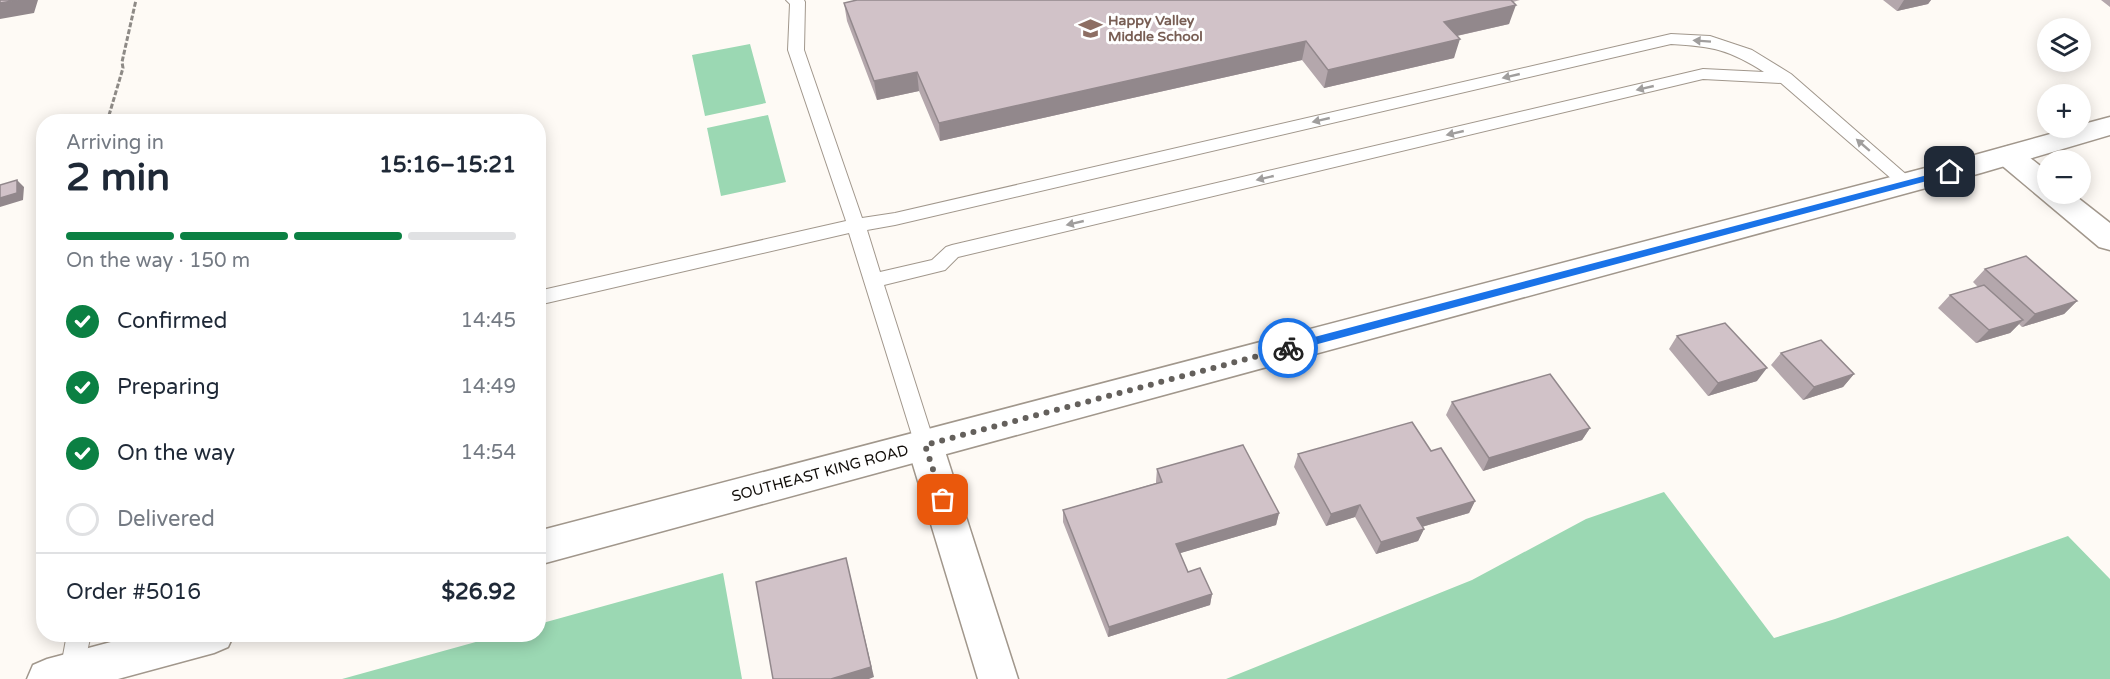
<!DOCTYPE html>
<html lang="en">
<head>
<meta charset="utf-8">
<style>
	:root { --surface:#fff; --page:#f6f6f7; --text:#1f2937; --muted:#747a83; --line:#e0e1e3; --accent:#0b8043 }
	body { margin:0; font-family:"Varela Round",sans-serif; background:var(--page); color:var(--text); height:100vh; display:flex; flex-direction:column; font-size:22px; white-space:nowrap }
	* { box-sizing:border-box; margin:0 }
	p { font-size:20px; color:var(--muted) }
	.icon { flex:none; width:33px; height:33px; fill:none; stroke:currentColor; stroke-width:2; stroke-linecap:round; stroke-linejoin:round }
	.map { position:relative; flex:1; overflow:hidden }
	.sheet { position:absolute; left:36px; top:114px; width:510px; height:528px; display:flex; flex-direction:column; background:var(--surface); border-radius:24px; box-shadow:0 3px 15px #0003 }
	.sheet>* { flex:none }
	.buttons { position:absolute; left:2037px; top:18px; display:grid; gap:12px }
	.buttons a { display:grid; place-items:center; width:54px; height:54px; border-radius:50%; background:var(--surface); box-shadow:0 3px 15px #0003; font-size:30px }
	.pin { position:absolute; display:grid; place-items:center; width:51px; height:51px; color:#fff; margin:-26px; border-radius:12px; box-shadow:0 3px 9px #0006 }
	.courier { position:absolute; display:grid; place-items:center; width:60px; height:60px; margin:-30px; border:4px solid #1a73e8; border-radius:50%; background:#fff; color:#222; box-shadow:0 2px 8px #0007 }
	.head em { font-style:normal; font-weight:700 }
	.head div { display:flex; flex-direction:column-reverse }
	.head { display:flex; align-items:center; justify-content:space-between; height:102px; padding:0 30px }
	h1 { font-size:39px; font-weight:700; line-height:45px }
	.bar { display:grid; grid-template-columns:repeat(4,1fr); gap:9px 6px; align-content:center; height:72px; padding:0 30px }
	.bar i { height:8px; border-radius:4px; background:var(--line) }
	.bar .selected { background:var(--accent) }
	.bar p { grid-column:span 4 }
	.line { display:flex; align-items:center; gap:15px; padding:0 30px; border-top:2px solid var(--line) }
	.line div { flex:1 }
	ol { padding:0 30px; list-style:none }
	li { display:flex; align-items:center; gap:18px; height:66px }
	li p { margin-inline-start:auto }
	li .icon { padding:6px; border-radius:50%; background:var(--accent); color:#fff; stroke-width:4 }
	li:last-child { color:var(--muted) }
	li i { width:33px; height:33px; border:3px solid var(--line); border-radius:50% }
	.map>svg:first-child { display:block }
	.green { fill:#9bd8b3 }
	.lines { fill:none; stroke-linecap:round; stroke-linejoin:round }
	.lane-casing { stroke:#a1978c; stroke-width:2 }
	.street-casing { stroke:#a1978c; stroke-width:3 }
	.secondary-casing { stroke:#a1978c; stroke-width:3 }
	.path { stroke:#8e8a86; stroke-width:3; stroke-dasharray:5 2; stroke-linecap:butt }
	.lane { fill:#fff; fill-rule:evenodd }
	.street { fill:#fff; fill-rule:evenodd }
	.secondary { fill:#fff; fill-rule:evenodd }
	.wall { fill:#b4a7ac }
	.shaded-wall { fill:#92888c }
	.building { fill:#d1c2c8; stroke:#92888c; stroke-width:1.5 }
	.oneway { fill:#a09e9d }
	.route { fill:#1a73e8 }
	.done { stroke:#64605c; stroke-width:6; stroke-dasharray:0 10.8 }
	.labels { text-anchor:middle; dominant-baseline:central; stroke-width:6; stroke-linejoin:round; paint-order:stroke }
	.far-education-label { font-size:14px; font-weight:bold; fill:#785e54; stroke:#fff; text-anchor:start }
	.street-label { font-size:15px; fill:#110d09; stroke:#fff }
</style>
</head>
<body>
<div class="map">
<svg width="2110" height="679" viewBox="0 0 2110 679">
	<rect width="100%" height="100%" fill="#fefaf5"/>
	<!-- green -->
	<path class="green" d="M750 44 766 103 705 116 692 55Z
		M768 115 786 182 721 196 707 128Z
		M1664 492 1774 638 1835 619 2068 536 2110 579V679H1226L1472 580 1586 519Z
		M723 573 742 679H342L501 635 538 634 539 624Z"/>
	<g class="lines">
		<defs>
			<path id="lane" d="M786 0H804L805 2 804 50 862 218 895 213 1671 34 1710 36 1752 50 1791 74 1916 183 1913 187H1901L1781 83 1703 79 958 257 945 270 884 285 935 445 932 451 925 454 918 451 915 445 849 233 538 305V291L846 221 788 50 790 4ZM1671 44C1712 46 1730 50 1764 72L1703 69 952 245 946 247 932 260 880 272 867 230 895 225Z
				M67 634H91L81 679H63L60 672Z"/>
			<path id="street" d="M2009 146 2019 149 2048 172V194H2073L2110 223V250L2099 247 1999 163 1995 156 1999 149Z
				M925 430 938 435 943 445 1018 679H978L907 445 912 435Z"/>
			<path id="secondary" d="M2110 117V135L1981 173 538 565V531L1971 156 2072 128H2080V125Z
				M141 634H234L228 647 214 653 118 679H27L33 665 47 659Z"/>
		</defs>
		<!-- lane casing -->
		<use href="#lane" class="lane-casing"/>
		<!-- street casing -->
		<use href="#street" class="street-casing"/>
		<!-- secondary casing -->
		<use href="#secondary" class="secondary-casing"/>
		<!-- path -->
		<path class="path" d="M107 122 123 68 122 62 136 0"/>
		<!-- lane -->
		<use href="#lane" class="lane"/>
		<!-- street -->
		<use href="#street" class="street"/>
		<!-- secondary -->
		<use href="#secondary" class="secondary"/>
	</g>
	<!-- wall -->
	<path class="wall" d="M857 0H1520L1513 2 1509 24 1457 36 1454 58 1324 88 1302 60 940 141 919 91 877 100 847 21 844 3Z
		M1883 0H1931L1928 4 1897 11Z
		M2101 0H2110V7Z
		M1985 269 2077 301 2064 314 2022 327 2019 324 2010 333 1976 343 1938 308 1950 295 1978 287 1973 282Z
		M1677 336 1757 381 1708 396 1669 349Z
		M1781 353 1854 374 1843 387 1803 400 1771 365Z
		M1452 402 1590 428 1582 440 1483 471 1446 415Z
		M1431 451 1475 501 1469 513 1422 527 1424 529 1418 541 1376 554 1355 517 1326 526 1294 467 1298 454Z
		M1157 469 1279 513 1276 525 1180 553 1188 572 1212 594 1210 605 1108 637 1063 522V510L1156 483V481Z"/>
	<!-- shaded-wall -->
	<path class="shaded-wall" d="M18 0H38L34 13 0 19V3Z
		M1904 0H1931L1928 4 1897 11Z
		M1516 5 1509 24 1438 40 1444 22Z
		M1460 39 1454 58 1324 88 1328 70Z
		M1306 41 1302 60 940 141 939 123Z
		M917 72 919 91 877 100 874 81Z
		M17 180 24 187 23 200 0 207V198Z
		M2077 301 2064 314 2022 327 2035 314Z
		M2023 320 2010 333 1976 343 1989 330Z
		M1767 368 1757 381 1708 396 1718 383Z
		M1854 374 1843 387 1803 400 1814 387Z
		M1590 428 1582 440 1483 471 1489 458Z
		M1475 501 1469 513 1411 530 1417 518Z
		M1360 505 1355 517 1326 526 1331 514Z
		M1279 513 1276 525 1174 555 1176 544Z
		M1424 529 1418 541 1376 554 1381 542Z
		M846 558 874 677 869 679H831Z
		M1212 594 1210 605 1108 637 1109 627Z"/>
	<!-- building -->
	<path class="building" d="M0 0H18L0 3Z
		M857 0H1511L1516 5 1444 22 1460 39 1328 70 1306 41 939 123 917 72 874 81 844 3Z
		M17 180V193L0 198V185Z
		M2026 256 2077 301 2035 314 1985 269Z
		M1984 285 2023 320 1989 330 1950 295Z
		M1725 323 1767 368 1718 383 1677 336Z
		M1821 340 1854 374 1814 387 1781 353Z
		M1550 374 1590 428 1489 458 1452 402Z
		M1412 422 1431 451 1441 448 1475 501 1417 518 1424 529 1381 542 1360 505 1331 514 1298 454Z
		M1243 445 1279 513 1176 544 1188 572 1200 568 1212 594 1109 627 1063 510 1162 482 1157 469Z
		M846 558 871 667 831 679H773L756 582Z"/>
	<!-- one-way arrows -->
	<defs><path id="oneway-solid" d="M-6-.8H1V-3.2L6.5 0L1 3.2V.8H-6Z" transform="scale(1.5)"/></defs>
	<g class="oneway">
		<use href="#oneway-solid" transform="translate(1702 41) rotate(-176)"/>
		<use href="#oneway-solid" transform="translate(1511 76) rotate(167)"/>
		<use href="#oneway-solid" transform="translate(1645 88) rotate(167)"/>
		<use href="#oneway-solid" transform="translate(1321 120) rotate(167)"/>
		<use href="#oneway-solid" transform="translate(1455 133) rotate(167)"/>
		<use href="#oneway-solid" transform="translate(1863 145) rotate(-139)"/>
		<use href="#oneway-solid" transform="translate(1265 178) rotate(167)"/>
		<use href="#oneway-solid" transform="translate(1075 223) rotate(167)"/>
	</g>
	<!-- route -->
	<path class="route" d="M1950 169 1954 172 1953 174 1288 352 1283 348 1288 344Z"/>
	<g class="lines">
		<!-- done -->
		<path class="done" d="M943 500 925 445 1288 348"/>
	</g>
	<!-- icons -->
	<defs>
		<symbol id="school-bare" viewBox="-9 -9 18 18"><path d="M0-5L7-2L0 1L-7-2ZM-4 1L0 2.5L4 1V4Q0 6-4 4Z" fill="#8d6e63" stroke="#fff" stroke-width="2.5" paint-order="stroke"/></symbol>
	</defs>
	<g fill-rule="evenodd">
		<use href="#school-bare" x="1074" y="12" width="33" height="33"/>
	</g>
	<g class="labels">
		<!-- far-education labels -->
		<g class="far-education-label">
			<text x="1108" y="20">Happy Valley<tspan x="1108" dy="16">Middle School</tspan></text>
		</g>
		<!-- street labels -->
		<g class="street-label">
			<text transform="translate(820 473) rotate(-15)">SOUTHEAST KING ROAD</text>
		</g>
	</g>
</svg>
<div class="buttons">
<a><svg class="icon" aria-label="layers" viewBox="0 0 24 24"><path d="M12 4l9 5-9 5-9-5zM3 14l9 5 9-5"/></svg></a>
<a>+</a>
<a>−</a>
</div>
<div class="pin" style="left:943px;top:500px;background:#ea580c"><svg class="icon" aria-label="bag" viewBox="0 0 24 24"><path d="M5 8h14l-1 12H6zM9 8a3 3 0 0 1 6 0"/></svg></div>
<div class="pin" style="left:1950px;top:172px;background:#1f2937"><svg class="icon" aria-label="home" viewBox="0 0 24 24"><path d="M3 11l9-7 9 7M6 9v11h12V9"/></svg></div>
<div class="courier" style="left:1288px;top:348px"><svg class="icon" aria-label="bike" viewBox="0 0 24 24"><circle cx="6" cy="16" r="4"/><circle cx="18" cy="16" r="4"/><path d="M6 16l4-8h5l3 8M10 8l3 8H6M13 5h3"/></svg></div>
<section class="sheet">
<div class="head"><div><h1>2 min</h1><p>Arriving in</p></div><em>15:16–15:21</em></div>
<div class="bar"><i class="selected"></i><i class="selected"></i><i class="selected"></i><i></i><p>On the way · 150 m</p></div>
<ol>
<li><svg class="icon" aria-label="check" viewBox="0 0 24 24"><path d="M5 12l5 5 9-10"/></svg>Confirmed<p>14:45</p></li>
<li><svg class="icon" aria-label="check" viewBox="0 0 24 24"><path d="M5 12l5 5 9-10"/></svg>Preparing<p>14:49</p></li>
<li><svg class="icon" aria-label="check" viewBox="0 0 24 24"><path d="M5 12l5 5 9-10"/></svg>On the way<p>14:54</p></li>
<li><i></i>Delivered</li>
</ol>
<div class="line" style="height:78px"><div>Order #5016</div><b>$26.92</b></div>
</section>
</div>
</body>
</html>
